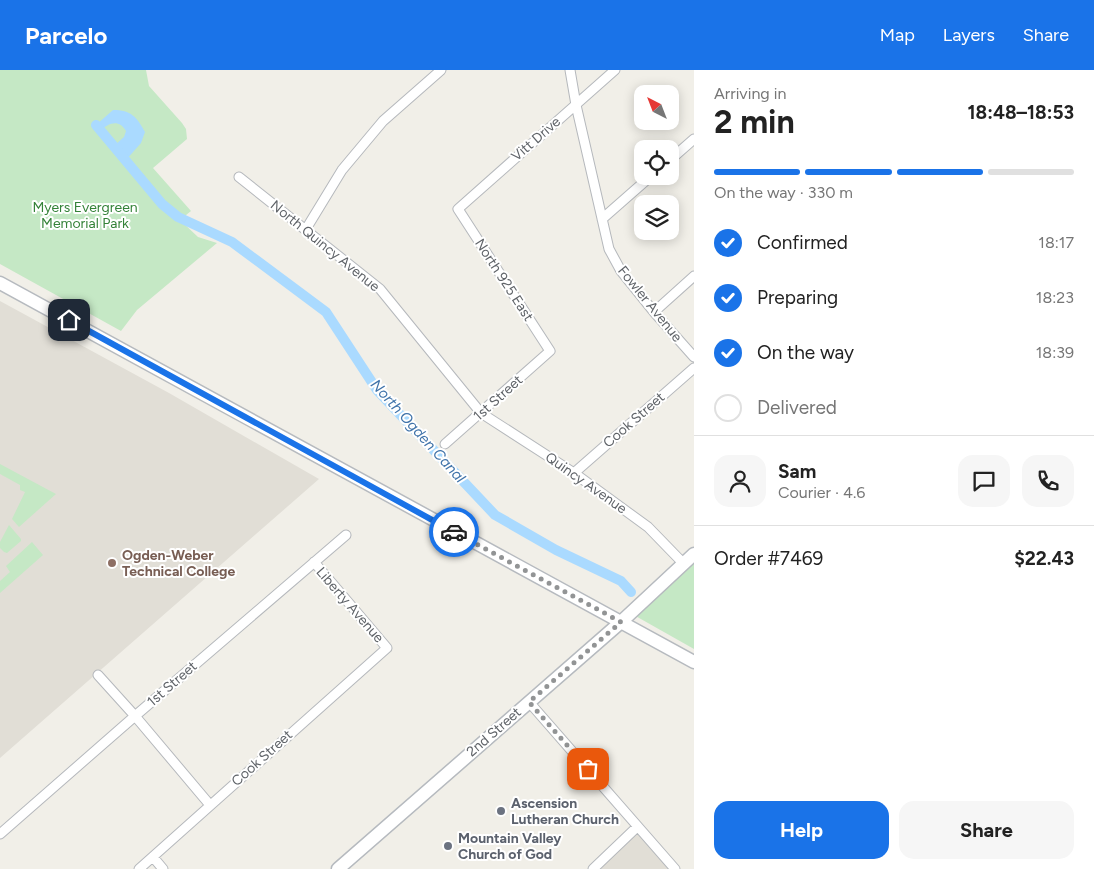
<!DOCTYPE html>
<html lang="en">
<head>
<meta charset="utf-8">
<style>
	:root { --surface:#fff; --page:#f6f6f6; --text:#222; --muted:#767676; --line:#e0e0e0; --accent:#1a73e8 }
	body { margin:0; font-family:Figtree,sans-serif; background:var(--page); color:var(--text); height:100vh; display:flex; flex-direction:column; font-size:19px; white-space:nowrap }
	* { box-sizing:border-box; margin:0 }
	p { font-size:16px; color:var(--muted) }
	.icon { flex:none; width:28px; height:28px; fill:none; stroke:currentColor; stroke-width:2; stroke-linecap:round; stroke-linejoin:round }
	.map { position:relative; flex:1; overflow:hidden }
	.drawer { display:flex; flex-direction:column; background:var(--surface); width:400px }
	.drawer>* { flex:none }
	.needle { width:32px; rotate:318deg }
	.tools { position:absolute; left:634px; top:15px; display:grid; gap:10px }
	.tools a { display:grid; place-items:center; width:45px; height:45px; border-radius:10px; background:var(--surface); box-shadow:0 2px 12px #0003; font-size:25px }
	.pin { position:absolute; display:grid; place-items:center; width:42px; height:42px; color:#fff; margin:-21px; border-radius:10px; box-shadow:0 2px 8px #0006 }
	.courier { position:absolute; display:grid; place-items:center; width:50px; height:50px; margin:-25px; border:4px solid #1a73e8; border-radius:50%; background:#fff; color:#222; box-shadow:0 1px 6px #0007 }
	.headline em { font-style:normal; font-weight:700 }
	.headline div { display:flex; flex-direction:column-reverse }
	.headline { display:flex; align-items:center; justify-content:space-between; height:85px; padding:0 20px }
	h1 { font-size:32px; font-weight:700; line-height:38px }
	.bar { display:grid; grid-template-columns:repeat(4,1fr); gap:8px 5px; align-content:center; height:60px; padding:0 20px }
	.bar i { height:6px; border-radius:4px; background:var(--line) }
	.bar .active { background:var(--accent) }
	.bar p { grid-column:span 4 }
	.line { display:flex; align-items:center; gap:12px; padding:0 20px; border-top:1px solid var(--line) }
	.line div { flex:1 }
	.round { display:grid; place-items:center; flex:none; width:52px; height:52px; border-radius:15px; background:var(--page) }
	ol { padding:0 20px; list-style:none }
	li { display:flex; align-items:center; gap:15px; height:55px }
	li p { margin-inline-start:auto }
	li .icon { padding:5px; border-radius:50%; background:var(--accent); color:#fff; stroke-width:4 }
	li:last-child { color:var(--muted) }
	li i { width:28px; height:28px; border:2px solid var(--line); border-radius:50% }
	.action { display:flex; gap:10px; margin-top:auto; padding:10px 20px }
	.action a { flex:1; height:58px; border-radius:15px; background:var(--accent); color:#fff; font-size:20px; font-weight:700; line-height:58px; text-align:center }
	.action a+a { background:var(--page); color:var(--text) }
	header { display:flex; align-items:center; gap:30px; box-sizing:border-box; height:70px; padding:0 25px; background:var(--accent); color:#fff }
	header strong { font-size:24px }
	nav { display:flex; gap:28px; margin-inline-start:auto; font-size:18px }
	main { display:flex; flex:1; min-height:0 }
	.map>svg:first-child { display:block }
	.education { fill:#e1ded6 }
	.green { fill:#c5e8c5 }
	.water { fill:#aadaff }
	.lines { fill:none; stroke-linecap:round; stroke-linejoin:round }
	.canal { stroke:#aadaff; stroke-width:10 }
	.minor-casing { stroke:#b5b8bc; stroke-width:11 }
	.secondary-casing { stroke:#b6babf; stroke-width:15 }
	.minor { stroke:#fff; stroke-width:9 }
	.secondary { stroke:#fff; stroke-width:12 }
	.done { stroke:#929495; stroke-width:5; stroke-dasharray:0 9 }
	.route { stroke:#1a73e8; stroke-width:6 }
	.education-dot { fill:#8d6e63; stroke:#fff; stroke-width:2 }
	.worship-dot { fill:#6b7280; stroke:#fff; stroke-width:2 }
	.labels { text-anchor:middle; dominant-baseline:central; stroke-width:4; stroke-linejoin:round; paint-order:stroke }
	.street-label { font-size:14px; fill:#5f6368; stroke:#fff }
	.park-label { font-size:14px; fill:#348238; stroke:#fff }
	.education-label { font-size:14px; font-weight:bold; fill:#785e54; stroke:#fff; text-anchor:start }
	.worship-label { font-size:14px; font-weight:bold; fill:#5b616d; stroke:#fff; text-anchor:start }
	.water-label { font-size:15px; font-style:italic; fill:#4174aa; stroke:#fff }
</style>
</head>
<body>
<header>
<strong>Parcelo</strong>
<nav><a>Map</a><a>Layers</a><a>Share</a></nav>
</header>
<main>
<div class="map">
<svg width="694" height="799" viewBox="0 0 694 799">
	<rect width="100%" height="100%" fill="#f1efe8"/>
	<!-- education -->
	<path class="education" d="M0 231 169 323 319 409 0 688Z
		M637 762 669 799H599Z"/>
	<!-- green -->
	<path class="green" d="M0 0H146L149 16 182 53 186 59 187 69 153 98 191 141 180 150 198 167 217 173 137 240 121 261 0 194Z
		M0 394 56 424 19 457 12 449 25 422 20 420V415L0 404Z
		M9 455 21 469V471L7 483 4 482 0 478V472Z
		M32 472 43 485 0 523V511L10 502 6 496Z
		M694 490V579L632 544Z"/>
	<!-- water -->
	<path class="water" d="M113 40C131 40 137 47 145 62L141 73 126 90 114 76 124 67 126 61C119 49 109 53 101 60L96 55Z"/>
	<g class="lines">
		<!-- canal -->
		<path class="canal" d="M96 55 162 134 178 147 232 172 326 242 377 320 495 445 556 480 621 511 631 522"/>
		<defs>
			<path id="minor" d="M570 0 576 35 609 179 621 201 654 242 694 287
				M670 90 694 69
				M239 107 380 219 481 343 574 403 648 457 683 493
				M602 149 651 106
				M306 159 342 100 383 51 441 0
				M654 242 694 206
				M445 374 550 281 458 139 615 0
				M574 403 694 298
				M98 605 135 646 210 735
				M529 632 675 799
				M0 764 135 646 346 465
				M153 787 163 799
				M139 799 387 578 314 492
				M593 799 637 757"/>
			<path id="secondary" d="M0 213 694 592
				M338 799 621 552 694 484"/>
		</defs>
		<!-- minor casing -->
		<use href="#minor" class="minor-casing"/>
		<!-- secondary casing -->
		<use href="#secondary" class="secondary-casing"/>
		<!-- minor -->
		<use href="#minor" class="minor"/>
		<!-- secondary -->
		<use href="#secondary" class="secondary"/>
	</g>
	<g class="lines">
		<!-- done -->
		<path class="done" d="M454 462 621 552 529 632 588 699"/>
		<!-- route -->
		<path class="route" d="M69 250 454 462"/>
	</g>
	<!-- markers -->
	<circle class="education-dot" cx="112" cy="493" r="5"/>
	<g class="worship-dot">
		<circle cx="501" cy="741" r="5"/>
		<circle cx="448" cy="776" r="5"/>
	</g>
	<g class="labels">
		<!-- street labels -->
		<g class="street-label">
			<text transform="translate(536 69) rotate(-41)">Vitt Drive</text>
			<text transform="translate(325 176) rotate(39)">North Quincy Avenue</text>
			<text transform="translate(504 210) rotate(57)">North 925 East</text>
			<text transform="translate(650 234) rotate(51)">Fowler Avenue</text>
			<text transform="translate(498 328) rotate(-42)">1st Street</text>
			<text transform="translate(634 350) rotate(-41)">Cook Street</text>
			<text transform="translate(586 413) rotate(35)">Quincy Avenue</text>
			<text transform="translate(350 535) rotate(49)">Liberty Avenue</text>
			<text transform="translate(172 614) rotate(-41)">1st Street</text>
			<text transform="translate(494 662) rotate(-41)">2nd Street</text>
			<text transform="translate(262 688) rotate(-42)">Cook Street</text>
		</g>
		<!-- park labels -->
		<g class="park-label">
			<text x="85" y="137">Myers Evergreen<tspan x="85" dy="16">Memorial Park</tspan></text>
		</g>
		<!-- education labels -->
		<g class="education-label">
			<text x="122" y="485">Ogden-Weber<tspan x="122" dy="16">Technical College</tspan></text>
		</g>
		<!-- worship labels -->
		<g class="worship-label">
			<text x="511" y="733">Ascension<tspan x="511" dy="16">Lutheran Church</tspan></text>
			<text x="458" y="768">Mountain Valley<tspan x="458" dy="16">Church of God</tspan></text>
		</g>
		<!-- water labels -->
		<g class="water-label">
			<text transform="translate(418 361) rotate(48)">North Ogden Canal</text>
		</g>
	</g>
</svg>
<div class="tools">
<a><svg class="needle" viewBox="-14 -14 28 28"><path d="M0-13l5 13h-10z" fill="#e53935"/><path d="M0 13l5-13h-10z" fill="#767676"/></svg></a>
<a><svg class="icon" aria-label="locate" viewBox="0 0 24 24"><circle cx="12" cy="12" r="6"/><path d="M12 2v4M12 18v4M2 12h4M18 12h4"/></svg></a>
<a><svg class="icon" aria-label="layers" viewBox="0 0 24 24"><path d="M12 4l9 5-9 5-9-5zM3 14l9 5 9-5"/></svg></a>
</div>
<div class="pin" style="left:588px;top:699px;background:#ea580c"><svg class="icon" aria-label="bag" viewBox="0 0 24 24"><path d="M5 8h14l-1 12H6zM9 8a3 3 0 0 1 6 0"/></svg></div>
<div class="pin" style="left:69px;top:250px;background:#1f2937"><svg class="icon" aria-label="home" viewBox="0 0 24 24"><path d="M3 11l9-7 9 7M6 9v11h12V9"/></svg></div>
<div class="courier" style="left:454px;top:462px"><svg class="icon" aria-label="car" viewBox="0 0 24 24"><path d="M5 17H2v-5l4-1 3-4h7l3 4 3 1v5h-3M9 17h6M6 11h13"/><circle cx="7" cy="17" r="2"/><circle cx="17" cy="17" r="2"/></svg></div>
</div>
<section class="drawer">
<div class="headline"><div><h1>2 min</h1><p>Arriving in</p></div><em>18:48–18:53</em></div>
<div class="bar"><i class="active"></i><i class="active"></i><i class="active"></i><i></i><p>On the way · 330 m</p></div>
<ol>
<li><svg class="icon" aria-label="check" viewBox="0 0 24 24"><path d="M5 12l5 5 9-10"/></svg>Confirmed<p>18:17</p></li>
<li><svg class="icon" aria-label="check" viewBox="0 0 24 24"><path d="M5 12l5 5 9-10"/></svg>Preparing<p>18:23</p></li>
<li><svg class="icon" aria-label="check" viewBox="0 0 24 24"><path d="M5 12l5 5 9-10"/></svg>On the way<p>18:39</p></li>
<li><i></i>Delivered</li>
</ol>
<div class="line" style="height:90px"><a class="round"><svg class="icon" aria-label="person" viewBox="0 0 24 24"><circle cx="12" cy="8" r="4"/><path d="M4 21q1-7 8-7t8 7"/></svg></a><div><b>Sam</b><p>Courier · 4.6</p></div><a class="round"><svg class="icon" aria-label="chat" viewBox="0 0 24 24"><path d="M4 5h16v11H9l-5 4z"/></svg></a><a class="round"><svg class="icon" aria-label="phone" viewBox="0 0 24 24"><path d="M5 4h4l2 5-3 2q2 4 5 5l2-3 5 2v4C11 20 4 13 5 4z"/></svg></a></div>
<div class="line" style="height:65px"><div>Order #7469</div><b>$22.43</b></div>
<div class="action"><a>Help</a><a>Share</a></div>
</section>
</main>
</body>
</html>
